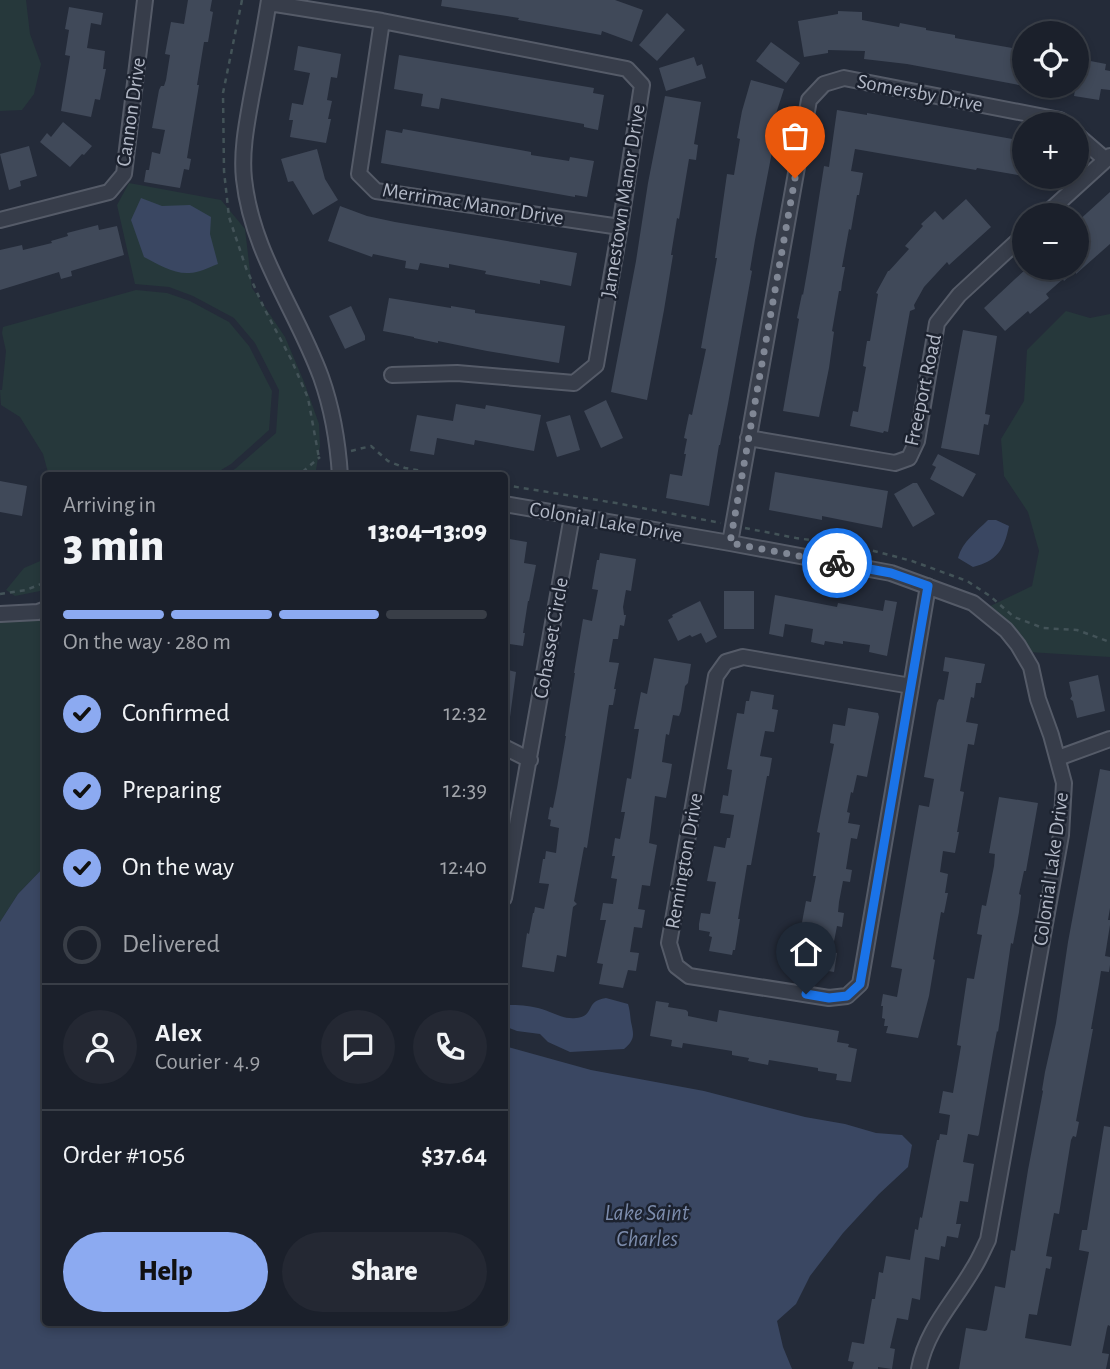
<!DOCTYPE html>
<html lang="en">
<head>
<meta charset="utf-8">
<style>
	:root { --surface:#1b202b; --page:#242833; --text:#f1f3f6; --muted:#a0a3a9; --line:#393e47; --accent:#8caaf1 }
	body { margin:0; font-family:"Alegreya Sans",sans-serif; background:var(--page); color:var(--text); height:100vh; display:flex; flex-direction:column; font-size:26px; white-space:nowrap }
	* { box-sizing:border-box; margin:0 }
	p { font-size:23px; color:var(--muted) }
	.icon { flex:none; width:38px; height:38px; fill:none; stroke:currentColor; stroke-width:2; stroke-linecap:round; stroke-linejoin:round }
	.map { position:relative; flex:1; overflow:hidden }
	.side { position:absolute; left:42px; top:472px; width:466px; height:854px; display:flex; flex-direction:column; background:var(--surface); border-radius:7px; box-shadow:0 4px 10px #0003,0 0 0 2px var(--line) }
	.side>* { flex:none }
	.controls { position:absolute; left:1012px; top:21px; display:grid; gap:14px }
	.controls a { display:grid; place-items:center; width:77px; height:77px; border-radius:50%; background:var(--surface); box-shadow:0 4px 10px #0003,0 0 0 2px var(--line); font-size:35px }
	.pin { position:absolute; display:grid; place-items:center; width:60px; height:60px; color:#fff; margin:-72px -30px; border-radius:50% 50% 50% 0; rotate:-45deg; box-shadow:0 0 7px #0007 }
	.pin .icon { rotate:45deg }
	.courier { position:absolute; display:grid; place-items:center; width:70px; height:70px; margin:-35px; border:5px solid #1a73e8; border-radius:50%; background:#fff; color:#222; box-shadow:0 2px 9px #0007 }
	.head em { font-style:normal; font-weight:800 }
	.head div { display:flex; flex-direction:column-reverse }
	.head { display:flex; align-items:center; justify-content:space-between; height:119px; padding:0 21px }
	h1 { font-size:46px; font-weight:800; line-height:52px }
	.bar { display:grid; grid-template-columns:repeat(4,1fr); gap:10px 7px; align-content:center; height:84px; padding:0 21px }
	.bar i { height:9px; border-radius:5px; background:var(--line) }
	.bar .current { background:var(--accent) }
	.bar p { grid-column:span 4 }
	.line { display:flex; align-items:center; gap:18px; padding:0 21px; border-top:2px solid var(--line) }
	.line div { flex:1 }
	.round { display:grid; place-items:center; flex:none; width:74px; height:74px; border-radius:37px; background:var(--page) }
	ol { padding:0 21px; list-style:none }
	li { display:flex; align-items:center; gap:21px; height:77px }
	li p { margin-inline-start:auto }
	li .icon { padding:7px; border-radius:50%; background:var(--accent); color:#111; stroke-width:4 }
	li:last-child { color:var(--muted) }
	li i { width:38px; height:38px; border:4px solid var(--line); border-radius:50% }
	.cta { display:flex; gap:14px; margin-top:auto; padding:14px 21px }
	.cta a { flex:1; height:80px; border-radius:42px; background:var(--accent); color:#111; font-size:28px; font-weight:800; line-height:80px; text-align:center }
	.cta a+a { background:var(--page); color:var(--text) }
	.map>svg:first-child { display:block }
	.green { fill:#26383b }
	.water { fill:#3a4762 }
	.building { fill:#404959 }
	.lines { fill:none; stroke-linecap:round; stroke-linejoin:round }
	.street-casing { stroke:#555b68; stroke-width:18 }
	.path { stroke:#435358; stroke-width:2.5; stroke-dasharray:5 5; stroke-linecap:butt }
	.street { stroke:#373d4a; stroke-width:14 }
	.done { stroke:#808795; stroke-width:7; stroke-dasharray:0 12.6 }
	.route { stroke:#1a73e8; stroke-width:9 }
	.labels { text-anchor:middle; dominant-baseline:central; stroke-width:5; stroke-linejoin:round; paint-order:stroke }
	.street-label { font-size:21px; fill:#b2b8c6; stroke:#1c222f }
	.water-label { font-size:23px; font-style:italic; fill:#7c8cac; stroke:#1c222f }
</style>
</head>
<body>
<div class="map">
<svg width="1110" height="1369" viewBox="0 0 1110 1369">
	<rect width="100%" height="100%" fill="#242b39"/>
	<!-- green -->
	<path class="green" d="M0 0H26L30 34 41 64 34 94 22 110 0 111Z
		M129 183 221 200 245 229 252 288 285 337 304 382 319 424 320 446 315 476H223L235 469 276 433 279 390 255 343 234 318 193 296 169 287 135 284 117 205Z
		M136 290 167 293 190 301 229 322 249 346 272 391 269 430 231 464 211 476H49L43 454 20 417 1 405 0 390H2L6 351 2 333 3 327Z
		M1066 311 1090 318 1110 314V657L1028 652 984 609 1032 586 1039 551 1028 512 1004 476 1001 439 1024 401 1027 350Z
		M45 559V590L15 596 6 590 24 568Z
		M45 609V866L18 894 0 922V615Z"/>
	<!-- water -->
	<path class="water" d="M141 198 162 206 190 205 211 217 210 234 218 264C209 267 199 273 189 273 174 274 157 264 144 257L131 220Z
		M988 520H996L1009 526C1004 550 997 561 973 567L958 558C962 542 977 531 988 520Z
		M45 866 46 1323H504V1046L591 1070 704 1091 805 1117 845 1124 876 1133 902 1135 912 1145 908 1167 879 1194 843 1233 810 1276 796 1304 777 1321 783 1347 792 1369H0V922L18 894Z
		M606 998 628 1004C630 1010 630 1015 631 1022 634 1035 635 1040 624 1049L570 1052 548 1042 540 1034 517 1031 504 1026V1005C516 1005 527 1005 538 1008 550 1011 564 1020 576 1018 596 1016 584 1001 606 998Z"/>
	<!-- building -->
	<path class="building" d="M188 0H212L210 11 213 12 208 42H204L197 85H199L187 158 191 159 189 170 184 169 180 188 144 182 146 170H149L152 152 160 154 165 130 152 128 159 90 161 86H164L166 80 170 55 165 54 171 22 184 24Z
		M442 0H615L643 10 632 42 602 31 601 35 518 20 519 18 441 6Z
		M69 7 103 13 101 25 91 23 87 48 105 51 103 69H106L100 100 95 99 91 117 61 111 70 56 65 55 69 30 65 29Z
		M838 11 862 12V20L899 27 900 23 926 28V30L955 35V38L1024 50V86L907 64 864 59 865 51 828 50V53L804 57 798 21 838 14Z
		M667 13 685 30 657 61 639 45Z
		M771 42 800 63 786 83 756 61Z
		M298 46 341 54 337 78 331 77 327 100 332 101 328 119H331L326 143 290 137 293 120H289L292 103 303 105 310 73 294 70Z
		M399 55 594 88 593 93 604 95 598 130 584 127V124L441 98 439 109 421 106 423 94 394 89Z
		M694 57 697 66 702 64 706 78 666 91 659 68Z
		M1080 59 1106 64 1105 70 1110 71V90L1101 89 1099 100 1074 96Z
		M751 80 784 89 774 120 778 121 755 240 750 270 752 271 728 404 720 445H719L709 506 666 498 670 474 682 476 686 454H684L687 439 684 438 689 414 692 415 706 349 701 348 717 258H715L727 174 734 175 740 139 737 138 742 111Z
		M665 96 701 102 694 144 698 145 696 160 689 159 679 219 677 218 671 255H673L664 310 647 400 611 392 636 261 648 183Z
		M837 110 867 115V113L1024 141V176L977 168 976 170 855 149 851 171 863 173 859 195H857L851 230 849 229 842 267H845L842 283 841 291H839L832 331 834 332 829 368 819 417 783 411 799 319 797 318 802 294 803 295 809 261 824 166 829 167Z
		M63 122 92 146 84 155 82 154 70 167 40 142 47 133 51 137Z
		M403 129 531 152V155L569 161 570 157 594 161 587 197 575 195V197L381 163 386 130 402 133Z
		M29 146 37 176 20 181 21 186 9 190 0 154Z
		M317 149 325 179 338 200 313 215 293 181 288 182 281 159Z
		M1110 192V244L1076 274V270L1064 281 1063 279 1046 294 1049 298 1030 314 1028 311 1005 331 984 308 1027 268H1076V223Z
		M966 199 991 227 949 265 947 262 924 287 914 305 915 309 910 311 888 432 884 431 883 433 850 426 853 411 858 412 866 367 863 366 867 341H870L878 294 876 293 888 271H889L909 249 905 246 923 226 921 224 935 211 943 220Z
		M340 206 367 216 395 222 577 253 571 286 540 280V284L485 274 486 271 449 264V268L420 263 418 270 405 268 406 261 373 254 372 257 328 241Z
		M98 225 99 230 117 226 124 255 71 271 72 276 61 279 59 272 0 290V250L22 245 23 250 52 243 51 241 68 236 67 233Z
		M389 298 451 308V306L475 310V313L565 326 559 363 487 351 438 341V343L414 338V337L383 331Z
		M351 306 365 336V340L345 349 329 316Z
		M963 330 997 336 985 414 990 415 988 425 984 424 979 455 941 448Z
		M606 400 623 438 601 448 584 411Z
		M456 404 485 409 486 405 541 415 534 451 475 440 474 445 437 438 434 455 410 451 417 415 453 421Z
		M570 415 580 450 557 457 546 422Z
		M938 454 976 474 963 497 930 479 936 467 932 465Z
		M775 472 888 491 882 528 822 516V520L769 510Z
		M0 481 27 486 22 516 0 512Z
		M913 483H917L935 514 913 527 894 494Z
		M504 538 527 542 524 563 536 565 529 601H528L523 633H525L523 646 504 643Z
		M600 553 636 559 631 591 626 590 623 607 624 615H626L624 626 620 625 618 639H613L609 662 619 663 614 689H616L613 705H609L587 848 584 847 574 901 577 904 573 907 566 957 557 955 554 972 522 967 527 933 529 934 533 913H534L535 907 544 909 549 884 539 883 543 859H545L546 851 556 853 559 828 550 826 551 820 548 819 550 807 553 808 557 788 566 736H565L575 673H574L583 619 592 621 598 590 592 589 593 583 597 560H599Z
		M724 591H754V629H724Z
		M775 595 837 607 838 603 883 611 885 600 897 602 887 656 869 652 870 645 843 641V644L825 641 824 645 811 642 813 629 785 624 783 637 769 634Z
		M700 601 717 637 706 643 701 633 692 637 690 635 678 641 668 620 673 617 672 615Z
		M945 657 985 664 981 683H976L974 698 971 697 966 722 978 724 974 745 968 744 960 791 964 792 957 832H959L955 853 943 851 940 872 948 874 945 893H948L944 913 941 912 933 959 935 960 929 996 918 1038 886 1033 888 1026H884L885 1019 882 1018 883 1006H881L883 994 897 997 902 969 891 967 919 805 929 807 934 779 924 777 937 703 939 699 944 700 949 672 943 671Z
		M654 658 691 664 688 683 685 686 681 711 679 716 673 715 669 735 666 734 662 762 672 764 670 777 666 798 655 796 649 843 657 845 653 868 650 886 642 885 638 909 645 910 642 928 634 927 630 952 639 953 636 971 628 970 623 988 599 984 603 964 597 963 606 920H600L603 903 613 904 617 879 611 878 615 856H612L615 838 620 839 625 812H621L627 778 631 779 639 729H634L641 692 647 694Z
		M504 669 516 672 510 717 504 716Z
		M1098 675 1105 711 1077 718 1073 701 1070 699 1072 696 1069 682Z
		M751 691 774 695 772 709 778 710 774 732 765 731 760 756 772 758 769 776H767L751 865H747L738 919H740L735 950H733L732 955 709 951 712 937 709 936 710 932 699 930V924L701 913 710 914 716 882 707 881 714 846 725 848 727 838H730L734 815 720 813 723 795 728 796 732 770 727 769 737 713 744 714 746 701H749Z
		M848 708 878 713 879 717 867 777 857 775 853 793 851 792 847 812 850 813 848 823 860 825 857 839 851 838 846 869 852 870 850 882 843 881 839 902 838 912 844 913 842 927 837 926 832 952 837 953 834 972 794 965 806 901 811 902 816 876H813L820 833 817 832 834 744 830 743 833 724 845 726Z
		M1100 769 1110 771V908L1108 920H1110V925L1105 956 1110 957V965L1109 972 1101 971 1099 984 1091 1029H1093L1076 1121 1079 1122 1076 1137 1073 1136 1071 1140 1059 1214 1054 1213 1046 1256 1052 1257 1050 1269 1046 1268 1037 1315 1029 1314 1025 1338 1071 1346 1089 1252 1079 1250 1082 1230H1087L1104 1126 1110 1127V1326L1108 1325 1107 1328 1102 1353 1109 1354 1106 1369H959L966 1328 985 1331 987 1330 995 1286 1005 1288 1011 1250 1015 1251 1028 1170 1043 1091 1042 1090 1045 1072 1056 1023 1068 942Z
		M999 797 1038 803 1026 871H1024L1019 894 1021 895 1019 912 1013 944 1011 943 998 1032 997 1031 993 1052 979 1134 978 1136 968 1134 963 1162 974 1164 968 1202 960 1201 956 1224H961L958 1238 947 1236 945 1247 941 1246 939 1260 925 1257 920 1300 912 1298 908 1320 897 1318 890 1348 895 1349 892 1369 878 1367V1369H852L854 1362 848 1361 852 1342 864 1344 872 1299H875L879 1272 883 1273 886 1256 910 1260 915 1229 918 1230 920 1217 922 1218 937 1140H939L940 1134 947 1135 950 1115 939 1113 943 1091 953 1093 961 1046 957 1045 967 978 974 979 982 935 977 934 982 905 986 906 994 866 995 854 989 853Z
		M656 1001 669 1003 668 1007 686 1010 688 1012V1016L717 1022 719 1010 839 1031 837 1042 849 1044 848 1047 857 1049 851 1082 836 1080 837 1074 818 1071V1068L769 1060 768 1065 748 1061 749 1058 732 1055V1051L683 1043 682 1048 671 1046 672 1040 650 1036Z"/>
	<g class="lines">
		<defs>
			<path id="street" d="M269 0C264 32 258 63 252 94 247 122 241 151 244 179 252 253 296 309 321 377 332 408 338 443 340 476
				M269 3 382 21 627 69 642 85 620 227 596 365 574 383 457 373 392 375
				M382 21 359 174 376 191 620 227
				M1076 134 1106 160
				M1045 215 1110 156
				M0 220 109 192 124 174 145 0
				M748 438 895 463 909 458 917 441 937 323 959 295 1024 235
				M504 504 730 543 891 573 973 603 1006 630 1018 645 1031 667 1038 699 1051 735 1064 783 1061 835 988 1240C983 1250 979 1260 973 1269 954 1302 926 1330 919 1369
				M730 543 809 100 824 84 844 78 1060 120 1065 124
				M0 614 38 612 46 609
				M743 657 911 686 860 984 847 996 829 998 689 976 676 966 669 943 716 676 726 662Z
				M911 686 928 586
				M504 747 530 760
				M1058 758 1110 739
				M504 898 572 516"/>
		</defs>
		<!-- street casing -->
		<use href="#street" class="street-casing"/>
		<!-- path -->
		<path class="path" d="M242 0 223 93 224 171 229 217 246 268 264 308 291 359 308 398 319 458
			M351 451 371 446 388 461 405 468 451 476
			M294 476 299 475 320 457
			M504 485 616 503 721 523
			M745 528 796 538 859 547 912 561 967 581 990 596 1014 617 1043 628 1077 630 1110 642
			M0 594 26 590 46 582"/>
		<!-- street -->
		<use href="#street" class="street"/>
	</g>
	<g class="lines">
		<!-- done -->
		<path class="done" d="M795 178 730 543 837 563"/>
		<!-- route -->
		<path class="route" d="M806 994 829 998 847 996 860 984 928 586 891 573 837 563"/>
	</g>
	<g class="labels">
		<!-- street labels -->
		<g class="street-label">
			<text transform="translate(920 93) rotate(11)">Somersby Drive</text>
			<text transform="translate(131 112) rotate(-82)">Cannon Drive</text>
			<text transform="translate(623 201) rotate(-81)">Jamestown Manor Drive</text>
			<text transform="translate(473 204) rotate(9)">Merrimac Manor Drive</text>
			<text transform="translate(923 390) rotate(-78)">Freeport Road</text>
			<text transform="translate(606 522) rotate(10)">Colonial Lake Drive</text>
			<text transform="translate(551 638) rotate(-80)">Cohasset Circle</text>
			<text transform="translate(684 861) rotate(-80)">Remington Drive</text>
			<text transform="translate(1051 869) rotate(-82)">Colonial Lake Drive</text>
		</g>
		<!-- water labels -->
		<g class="water-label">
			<text x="647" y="1213">Lake Saint<tspan x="647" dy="26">Charles</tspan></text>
		</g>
	</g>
</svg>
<div class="controls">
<a><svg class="icon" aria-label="locate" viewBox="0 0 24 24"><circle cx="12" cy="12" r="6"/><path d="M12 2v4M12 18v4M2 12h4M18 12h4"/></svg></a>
<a>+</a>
<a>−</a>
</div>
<div class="pin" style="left:795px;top:178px;background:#ea580c"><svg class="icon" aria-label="bag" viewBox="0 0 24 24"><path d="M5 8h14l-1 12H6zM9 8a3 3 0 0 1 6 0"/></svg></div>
<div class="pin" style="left:806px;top:994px;background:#1f2937"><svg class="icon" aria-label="home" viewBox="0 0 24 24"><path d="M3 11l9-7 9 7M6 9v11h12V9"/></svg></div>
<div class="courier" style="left:837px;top:563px"><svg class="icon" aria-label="bike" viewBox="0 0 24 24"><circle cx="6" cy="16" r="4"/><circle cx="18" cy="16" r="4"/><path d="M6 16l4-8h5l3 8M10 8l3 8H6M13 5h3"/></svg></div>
<section class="side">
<div class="head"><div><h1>3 min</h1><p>Arriving in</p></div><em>13:04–13:09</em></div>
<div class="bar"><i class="current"></i><i class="current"></i><i class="current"></i><i></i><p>On the way · 280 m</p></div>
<ol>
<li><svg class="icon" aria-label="check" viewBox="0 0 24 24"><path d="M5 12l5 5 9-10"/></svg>Confirmed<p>12:32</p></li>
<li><svg class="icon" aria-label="check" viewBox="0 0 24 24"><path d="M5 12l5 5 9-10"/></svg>Preparing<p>12:39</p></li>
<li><svg class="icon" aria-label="check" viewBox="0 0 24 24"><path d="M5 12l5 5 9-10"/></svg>On the way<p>12:40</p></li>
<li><i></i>Delivered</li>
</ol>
<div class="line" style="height:126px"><a class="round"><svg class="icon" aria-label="person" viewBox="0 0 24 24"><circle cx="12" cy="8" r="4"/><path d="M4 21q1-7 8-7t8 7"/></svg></a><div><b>Alex</b><p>Courier · 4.9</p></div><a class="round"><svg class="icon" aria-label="chat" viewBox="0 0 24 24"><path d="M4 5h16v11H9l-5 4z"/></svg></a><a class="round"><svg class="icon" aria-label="phone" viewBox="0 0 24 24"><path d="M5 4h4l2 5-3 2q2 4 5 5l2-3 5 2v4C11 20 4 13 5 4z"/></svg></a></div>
<div class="line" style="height:91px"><div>Order #1056</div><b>$37.64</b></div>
<div class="cta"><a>Help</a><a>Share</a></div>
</section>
</div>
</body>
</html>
